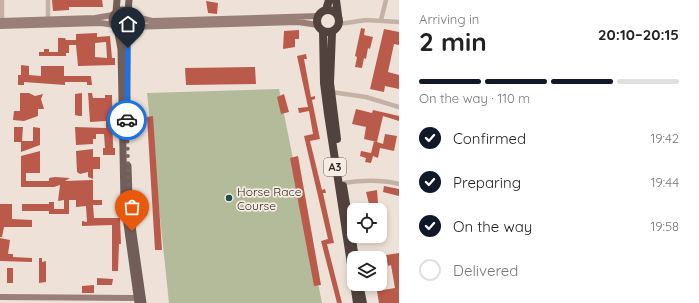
<!DOCTYPE html>
<html lang="en">
<head>
<meta charset="utf-8">
<style>
	:root { --surface:#fff; --page:#f2f2f2; --text:#222; --muted:#767676; --line:#e0e0e0; --accent:#111827 }
	body { margin:0; font-family:Quicksand,sans-serif; background:var(--page); color:var(--text); height:100vh; display:flex; flex-direction:column; font-size:15px; white-space:nowrap }
	* { box-sizing:border-box; margin:0 }
	p { font-size:13px; color:var(--muted) }
	.icon { flex:none; width:22px; height:22px; fill:none; stroke:currentColor; stroke-width:2; stroke-linecap:round; stroke-linejoin:round }
	.map { position:relative; flex:1; overflow:hidden }
	.side { display:flex; flex-direction:column; background:var(--surface); width:300px }
	.side>* { flex:none }
	.buttons { position:absolute; left:347px; top:203px; display:grid; gap:8px }
	.buttons a { display:grid; place-items:center; width:40px; height:40px; border-radius:8px; background:var(--surface); box-shadow:0 2px 6px #0003; font-size:20px }
	.pin { position:absolute; display:grid; place-items:center; width:34px; height:34px; color:#fff; margin:-41px -17px; border-radius:50% 50% 50% 0; rotate:-45deg; box-shadow:0 0 4px #0007 }
	.pin .icon { rotate:45deg }
	.courier { position:absolute; display:grid; place-items:center; width:40px; height:40px; margin:-20px; border:3px solid #1a73e8; border-radius:50%; background:#fff; color:#222; box-shadow:0 1px 5px #0007 }
	.summary em { font-style:normal; font-weight:800 }
	.summary div { display:flex; flex-direction:column-reverse }
	.summary { display:flex; align-items:center; justify-content:space-between; height:68px; padding:0 20px }
	h1 { font-size:26px; font-weight:800; line-height:30px }
	.bar { display:grid; grid-template-columns:repeat(4,1fr); gap:6px 4px; align-content:center; height:48px; padding:0 20px }
	.bar i { height:5px; border-radius:3px; background:var(--line) }
	.bar .on { background:var(--accent) }
	.bar p { grid-column:span 4 }
	ol { padding:0 20px; list-style:none }
	li { display:flex; align-items:center; gap:12px; height:44px }
	li p { margin-inline-start:auto }
	li .icon { padding:4px; border-radius:50%; background:var(--accent); color:#fff; stroke-width:4 }
	li:last-child { color:var(--muted) }
	li i { width:22px; height:22px; border:2px solid var(--line); border-radius:50% }
	main { display:flex; flex:1; min-height:0 }
	.map>svg:first-child { display:block }
	.green { fill:#b3bb9a }
	.building { fill:#ba5a4b; fill-rule:evenodd }
	.lines { fill:none; stroke-linecap:round; stroke-linejoin:round }
	.street { stroke:#c4b1a6; stroke-width:4.5 }
	.secondary { stroke:#988078; stroke-width:6 }
	.primary { stroke:#725e58; stroke-width:7 }
	.highway { stroke:#51423e; stroke-width:8 }
	.done { stroke:#736964; stroke-width:4; stroke-dasharray:0 7.2 }
	.route { stroke:#1a73e8; stroke-width:5 }
	.poi-dot { fill:#204e4d; stroke:#f6ece4; stroke-width:1.5 }
	.labels { text-anchor:middle; dominant-baseline:central; stroke-width:3.5; stroke-linejoin:round; paint-order:stroke }
	.shield { fill:#f6ece4; stroke:#6c635f; stroke-width:1 }
	.shield-label { font-size:11px; font-weight:bold; fill:#312826 }
	.poi-label { font-size:12px; fill:#312826; stroke:#f6ece4; text-anchor:start }
</style>
</head>
<body>
<main>
<div class="map">
<svg width="399" height="303" viewBox="0 0 399 303">
	<rect width="100%" height="100%" fill="#eee2d8"/>
	<!-- green -->
	<path class="green" d="M279 89 322 303H169L147 93Z"/>
	<!-- building -->
	<path class="building" d="M52 0H102L103 7H69V10L53 11Z
		M206 1 218 3 217 14 208 13Z
		M361 28 365 29 364 35 373 37 370 49 368 48 366 59 364 58 362 68 355 67 357 57 355 56Z
		M384 29 399 32V45L394 44 388 72 399 75V89L385 86 384 92 370 89Z
		M299 30V39H295V47L283 49 284 31Z
		M97 33V37L110 36 112 58H115V65L78 66 76 45H69V53H66V56H39V52H44V49H49V52H58V38H65L66 40H76V34ZM106 42 107 58 95 57V43Z
		M306 54 307 59H304L311 97 315 96V99L312 100 320 139 310 141 322 190 325 189 326 193H323L334 243 327 244 342 303H337L321 241 328 239 304 136 313 134 309 111 299 113 298 108 308 107 297 56Z
		M21 65 29 66V75L41 76V66H64V76H91L92 85H87V82H65V85L24 82V85H18V75H21Z
		M255 67 256 84 186 85 185 68Z
		M20 93H29L35 96 43 94 41 99 44 109H38V116L24 121 13 120 14 111H20Z
		M82 93V116H79L75 115V94Z
		M88 93H92L93 98H105V95H112L113 148H115V155H103V148H105L104 134H96V139H93V144L76 145 75 127 106 128V121L90 122Z
		M284 94 289 112 281 114 277 97Z
		M356 109 372 113 373 110 399 116V121L383 116 377 142 364 139 366 127 352 124Z
		M153 116 162 250H155L147 117Z
		M14 127H23L22 141H33V127L40 128V145L21 152V142H14Z
		M385 134 397 136 394 151 380 148 378 158 373 156 371 163 365 162 366 158 360 156 361 151 371 153 374 141 383 144Z
		M93 149V157H100V169H93V179L88 177V172L80 174 77 172 76 151Z
		M40 151V173H26V181H49V178L55 177 70 178 65 181 93 180V200H102V205H93L94 218H120L121 244H119L118 271H112V225L82 226V221L87 222 86 206 76 207V200H69V214H49V211H22V204H49V202H54V209H64V200L58 201 60 185 54 187H21V156Z
		M298 156 321 285 314 286 290 158Z
		M384 186 399 189V196L383 192Z
		M377 190 378 203 369 204 366 192Z
		M0 204H12V219L32 220V227H4L2 237H0Z
		M0 238 10 240 8 254H13V257L32 258V262L0 261Z
		M399 253V303H379L377 291 395 288 391 265 388 266 386 255Z
		M39 258H42V262L46 261V282L39 283Z
		M7 268H13V283H7Z
		M97 278 113 279 112 285H97Z
		M94 285V293H82V286Z"/>
	<g class="lines">
		<!-- street -->
		<path class="street" d="M48 0V19
			M381 20 386 0
			M2 21V0
			M339 24 366 20 399 22
			M331 92 366 97 399 107
			M343 183C362 180 380 179 399 184"/>
		<!-- secondary -->
		<path class="secondary" d="M132 16 152 21 319 16
			M0 21 95 18 113 15
			M0 26 101 23 114 25
			M129 27 298 22 318 25
			M0 297 137 298"/>
		<!-- primary -->
		<path class="primary" d="M112 20a10 10 0 1 1 20 0a10 10 0 1 1-20 0Z
			M116 12 117 0
			M128 12 129 0
			M117 28 121 49 124 202 138 303
			M127 29V114
			M128 166 129 198
			M130 212 143 303"/>
		<!-- highway -->
		<path class="highway" d="M336 0 338 15
			M326 10 329 0
			M317 21a11 11 0 1 1 22 0a11 11 0 1 1-22 0Z
			M323 31 324 83 328 114 357 303
			M332 32 330 83 337 139
			M343 186 355 258
			M359 284 363 303"/>
	</g>
	<g class="lines">
		<!-- done -->
		<path class="done" d="M127 120 129 203 132 231"/>
		<!-- route -->
		<path class="route" d="M127 120 128 48"/>
	</g>
	<!-- markers -->
	<circle class="poi-dot" cx="229" cy="198" r="4"/>
	<g class="labels">
		<!-- shield labels -->
		<rect class="shield" x="324" y="158" width="22" height="18" rx="3"/>
		<g class="shield-label">
			<text x="335" y="167">A3</text>
		</g>
		<!-- poi labels -->
		<g class="poi-label">
			<text x="237" y="191">Horse Race<tspan x="237" dy="14">Course</tspan></text>
		</g>
	</g>
</svg>
<div class="buttons">
<a><svg class="icon" aria-label="locate" viewBox="0 0 24 24"><circle cx="12" cy="12" r="6"/><path d="M12 2v4M12 18v4M2 12h4M18 12h4"/></svg></a>
<a><svg class="icon" aria-label="layers" viewBox="0 0 24 24"><path d="M12 4l9 5-9 5-9-5zM3 14l9 5 9-5"/></svg></a>
</div>
<div class="pin" style="left:132px;top:231px;background:#ea580c"><svg class="icon" aria-label="bag" viewBox="0 0 24 24"><path d="M5 8h14l-1 12H6zM9 8a3 3 0 0 1 6 0"/></svg></div>
<div class="pin" style="left:128px;top:48px;background:#1f2937"><svg class="icon" aria-label="home" viewBox="0 0 24 24"><path d="M3 11l9-7 9 7M6 9v11h12V9"/></svg></div>
<div class="courier" style="left:127px;top:120px"><svg class="icon" aria-label="car" viewBox="0 0 24 24"><path d="M5 17H2v-5l4-1 3-4h7l3 4 3 1v5h-3M9 17h6M6 11h13"/><circle cx="7" cy="17" r="2"/><circle cx="17" cy="17" r="2"/></svg></div>
</div>
<section class="side">
<div class="summary"><div><h1>2 min</h1><p>Arriving in</p></div><em>20:10–20:15</em></div>
<div class="bar"><i class="on"></i><i class="on"></i><i class="on"></i><i></i><p>On the way · 110 m</p></div>
<ol>
<li><svg class="icon" aria-label="check" viewBox="0 0 24 24"><path d="M5 12l5 5 9-10"/></svg>Confirmed<p>19:42</p></li>
<li><svg class="icon" aria-label="check" viewBox="0 0 24 24"><path d="M5 12l5 5 9-10"/></svg>Preparing<p>19:44</p></li>
<li><svg class="icon" aria-label="check" viewBox="0 0 24 24"><path d="M5 12l5 5 9-10"/></svg>On the way<p>19:58</p></li>
<li><i></i>Delivered</li>
</ol>
</section>
</main>
</body>
</html>
